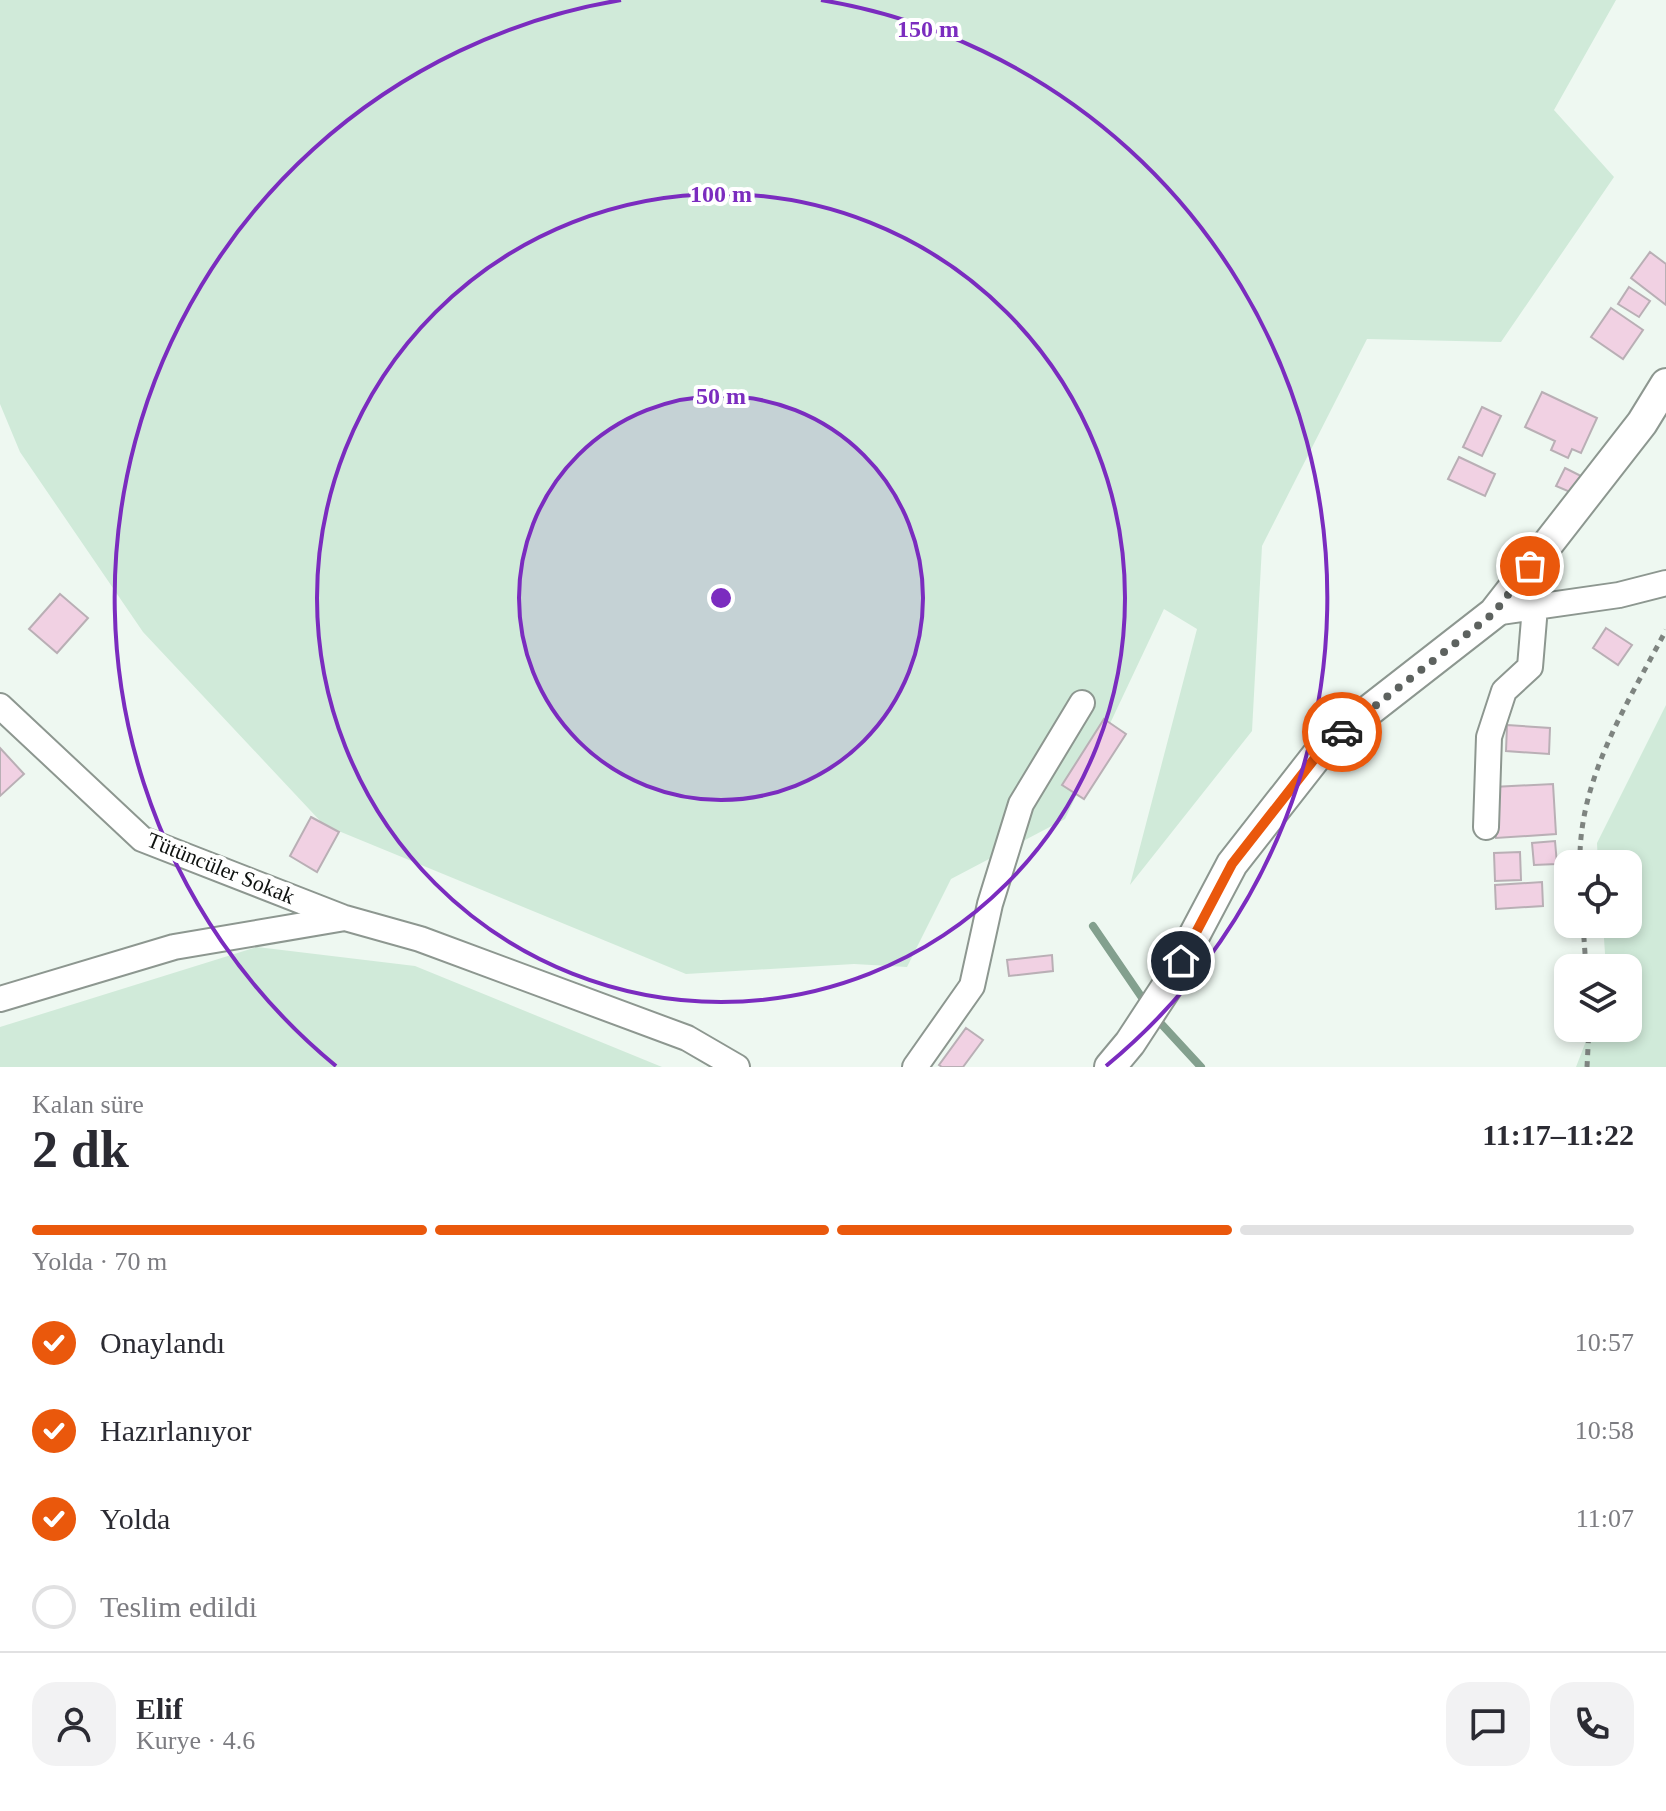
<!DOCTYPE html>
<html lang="tr">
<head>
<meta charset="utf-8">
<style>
	:root { --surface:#fff; --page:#f2f2f3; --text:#2b2b33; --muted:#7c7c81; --line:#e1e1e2; --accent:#ea580c }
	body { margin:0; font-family:"Times New Roman",serif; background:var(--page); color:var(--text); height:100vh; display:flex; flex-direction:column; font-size:30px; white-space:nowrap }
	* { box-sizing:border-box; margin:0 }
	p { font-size:26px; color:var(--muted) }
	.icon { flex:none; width:44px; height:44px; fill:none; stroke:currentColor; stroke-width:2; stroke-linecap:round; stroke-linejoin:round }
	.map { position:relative; height:1067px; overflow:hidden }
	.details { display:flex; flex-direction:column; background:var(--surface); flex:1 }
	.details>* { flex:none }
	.controls { position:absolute; left:1554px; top:850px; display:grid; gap:16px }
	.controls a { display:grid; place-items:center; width:88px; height:88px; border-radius:16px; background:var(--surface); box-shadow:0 4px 12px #0003; font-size:40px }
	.pin { position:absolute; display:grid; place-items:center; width:68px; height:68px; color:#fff; margin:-34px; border:4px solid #fff; border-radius:50%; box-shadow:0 2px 8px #0007 }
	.courier { position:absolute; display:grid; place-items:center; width:80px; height:80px; margin:-40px; border:6px solid #ea580c; border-radius:50%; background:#fff; color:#222; box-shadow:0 2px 10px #0007 }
	.summary em { font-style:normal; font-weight:800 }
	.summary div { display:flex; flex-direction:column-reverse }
	.summary { display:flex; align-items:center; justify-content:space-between; height:136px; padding:0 32px }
	h1 { font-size:52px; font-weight:800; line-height:60px }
	.bar { display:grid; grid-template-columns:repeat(4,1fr); gap:12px 8px; align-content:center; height:96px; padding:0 32px }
	.bar i { height:10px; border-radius:6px; background:var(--line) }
	.bar .selected { background:var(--accent) }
	.bar p { grid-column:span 4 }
	.line { display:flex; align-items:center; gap:20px; padding:0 32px; border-top:2px solid var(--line) }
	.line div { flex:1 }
	.round { display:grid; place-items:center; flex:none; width:84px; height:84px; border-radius:24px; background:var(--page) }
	ol { padding:0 32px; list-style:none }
	li { display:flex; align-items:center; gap:24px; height:88px }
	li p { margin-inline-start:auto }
	li .icon { padding:8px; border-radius:50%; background:var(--accent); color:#fff; stroke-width:4 }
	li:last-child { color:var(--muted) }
	li i { width:44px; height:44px; border:4px solid var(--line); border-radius:50% }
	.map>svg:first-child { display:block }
	.green { fill:#d0ead9 }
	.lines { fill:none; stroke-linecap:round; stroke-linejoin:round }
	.stream { stroke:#83a08e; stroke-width:8 }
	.building { fill:#f1d1e3; stroke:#b9afb5; stroke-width:2 }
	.minor-casing { stroke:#8d9790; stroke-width:28 }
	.tertiary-casing { stroke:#8d9790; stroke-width:34 }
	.path { stroke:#7e8480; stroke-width:5; stroke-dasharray:6 6; stroke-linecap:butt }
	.minor { stroke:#fff; stroke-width:24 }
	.tertiary { stroke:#fff; stroke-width:30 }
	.done { stroke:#5d625f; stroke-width:8; stroke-dasharray:0 14.4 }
	.route { stroke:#ea580c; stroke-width:10 }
	.ring { fill:none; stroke:#7b2cbf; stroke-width:4 }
	.labels { text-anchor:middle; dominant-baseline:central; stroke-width:8; stroke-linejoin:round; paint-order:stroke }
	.street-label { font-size:22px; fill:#0f1210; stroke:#fff }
	.centre { fill:#7b2cbf; stroke:#fff; stroke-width:4 }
	.ring-label { font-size:24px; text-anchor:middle; font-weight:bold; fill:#7b2cbf; stroke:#fff; stroke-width:8; stroke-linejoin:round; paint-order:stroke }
</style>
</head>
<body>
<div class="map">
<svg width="1666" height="1067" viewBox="0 0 1666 1067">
	<rect width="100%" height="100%" fill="#eef8f1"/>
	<!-- green -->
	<path class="green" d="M0 0H1616L1554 110 1614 177 1501 342 1367 339 1262 546 1252 731 1130 885 1197 629 1164 609 1065 819 951 879 907 967 854 964 686 974 324 825 143 632 20 452 0 404Z
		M1666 705V1067H1576L1591 1028H1628V968H1606L1603 924H1628V864H1598L1597 843Z
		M257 947 415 966 662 1067H0V1027Z"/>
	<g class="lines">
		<!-- stream -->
		<path class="stream" d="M1093 926 1147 1005
			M1154 1016 1201 1067"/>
	</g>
	<!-- building -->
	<path class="building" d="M1650 252 1666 264V305L1631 278Z
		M1629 287 1650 301 1639 317 1618 304Z
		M1611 308 1643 330 1623 359 1591 337Z
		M1542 392 1597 418 1581 453 1572 449 1568 458 1551 450 1555 441 1525 427Z
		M1482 407 1501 416 1482 456 1463 447Z
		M1459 457 1495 474 1485 496 1448 479Z
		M1565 468 1585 478 1577 495 1556 486Z
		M60 594 88 618 57 653 29 629Z
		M1606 628 1632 645 1618 665 1593 648Z
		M1104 719 1126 734 1084 799 1062 785Z
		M1507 725 1550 728 1549 754 1506 751Z
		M0 748 24 774 0 796Z
		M1553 784 1556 834 1496 838 1493 787Z
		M311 817 339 832 317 872 290 856Z
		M1555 841 1557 864 1534 865 1532 843Z
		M1520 852 1521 880 1495 881 1494 853Z
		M1542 882 1543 906 1496 909 1495 885Z
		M1052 955 1053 971 1009 976 1007 960Z
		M966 1028 983 1040 963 1067H942L939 1065Z"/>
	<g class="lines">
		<defs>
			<path id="minor" d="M1494 613 1619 595 1666 583
				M0 706 142 839 342 917
				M1486 827 1489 737 1504 691 1530 667 1535 607
				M0 999 174 947 345 918 420 939 687 1038 737 1067
				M915 1067 972 986 990 904 1021 804 1082 703"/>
			<path id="tertiary" d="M1110 1067 1130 1043 1168 985 1232 864 1326 744 1494 613 1642 423 1666 384"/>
		</defs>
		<!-- minor casing -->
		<use href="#minor" class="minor-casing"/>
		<!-- tertiary casing -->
		<use href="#tertiary" class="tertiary-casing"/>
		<!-- path -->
		<path class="path" d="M1580 864C1578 779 1628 703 1666 630
			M1583 924 1586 968
			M1587 1067 1589 1028"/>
		<!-- minor -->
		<use href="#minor" class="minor"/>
		<!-- tertiary -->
		<use href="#tertiary" class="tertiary"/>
	</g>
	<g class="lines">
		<!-- done -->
		<path class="done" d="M1342 732 1494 613 1530 566"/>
		<!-- route -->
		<path class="route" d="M1181 961 1232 864 1326 744 1342 732"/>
	</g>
	<!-- distance rings -->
	<circle cx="721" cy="598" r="202" fill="#7b2cbf" fill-opacity=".12"/>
	<g class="ring">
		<circle cx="721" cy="598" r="202"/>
		<circle cx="721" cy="598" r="404"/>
		<path d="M336 1066A606 606 0 0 1 621 0M821 0A606 606 0 0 1 1106 1066"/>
	</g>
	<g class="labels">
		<!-- street labels -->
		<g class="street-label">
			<text transform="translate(221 868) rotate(22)">Tütüncüler Sokak</text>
		</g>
	</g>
	<circle cx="721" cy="598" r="12" class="centre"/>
	<g class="ring-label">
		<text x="928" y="37">150 m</text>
		<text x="721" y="202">100 m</text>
		<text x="721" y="404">50 m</text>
	</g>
</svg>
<div class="controls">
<a><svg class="icon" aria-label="locate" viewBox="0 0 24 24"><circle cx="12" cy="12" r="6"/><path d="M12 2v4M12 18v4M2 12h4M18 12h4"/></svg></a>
<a><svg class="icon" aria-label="layers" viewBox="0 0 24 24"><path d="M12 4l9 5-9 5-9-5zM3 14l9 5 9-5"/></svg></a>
</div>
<div class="pin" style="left:1530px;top:566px;background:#ea580c"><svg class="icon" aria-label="bag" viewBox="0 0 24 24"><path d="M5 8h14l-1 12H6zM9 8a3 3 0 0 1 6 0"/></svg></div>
<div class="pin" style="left:1181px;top:961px;background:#1f2937"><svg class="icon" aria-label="home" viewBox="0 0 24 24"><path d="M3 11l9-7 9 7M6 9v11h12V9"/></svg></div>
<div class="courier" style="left:1342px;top:732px"><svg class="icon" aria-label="car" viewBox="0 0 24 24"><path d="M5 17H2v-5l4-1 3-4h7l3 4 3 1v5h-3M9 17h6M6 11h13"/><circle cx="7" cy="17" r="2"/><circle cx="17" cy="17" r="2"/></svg></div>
</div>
<section class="details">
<div class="summary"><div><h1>2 dk</h1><p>Kalan süre</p></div><em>11:17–11:22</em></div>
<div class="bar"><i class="selected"></i><i class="selected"></i><i class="selected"></i><i></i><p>Yolda · 70 m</p></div>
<ol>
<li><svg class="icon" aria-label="check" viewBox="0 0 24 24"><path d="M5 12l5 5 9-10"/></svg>Onaylandı<p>10:57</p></li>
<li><svg class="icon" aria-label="check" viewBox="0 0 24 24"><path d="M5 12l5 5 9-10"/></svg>Hazırlanıyor<p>10:58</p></li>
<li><svg class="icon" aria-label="check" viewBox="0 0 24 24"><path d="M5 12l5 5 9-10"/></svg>Yolda<p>11:07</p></li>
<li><i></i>Teslim edildi</li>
</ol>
<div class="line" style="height:144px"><a class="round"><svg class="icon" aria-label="person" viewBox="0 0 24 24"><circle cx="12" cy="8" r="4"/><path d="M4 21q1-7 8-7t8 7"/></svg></a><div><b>Elif</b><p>Kurye · 4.6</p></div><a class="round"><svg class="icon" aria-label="chat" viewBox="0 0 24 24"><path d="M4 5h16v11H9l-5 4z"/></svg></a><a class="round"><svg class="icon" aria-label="phone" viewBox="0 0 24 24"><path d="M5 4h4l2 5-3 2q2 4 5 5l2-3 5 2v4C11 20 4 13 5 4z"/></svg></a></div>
</section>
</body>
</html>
